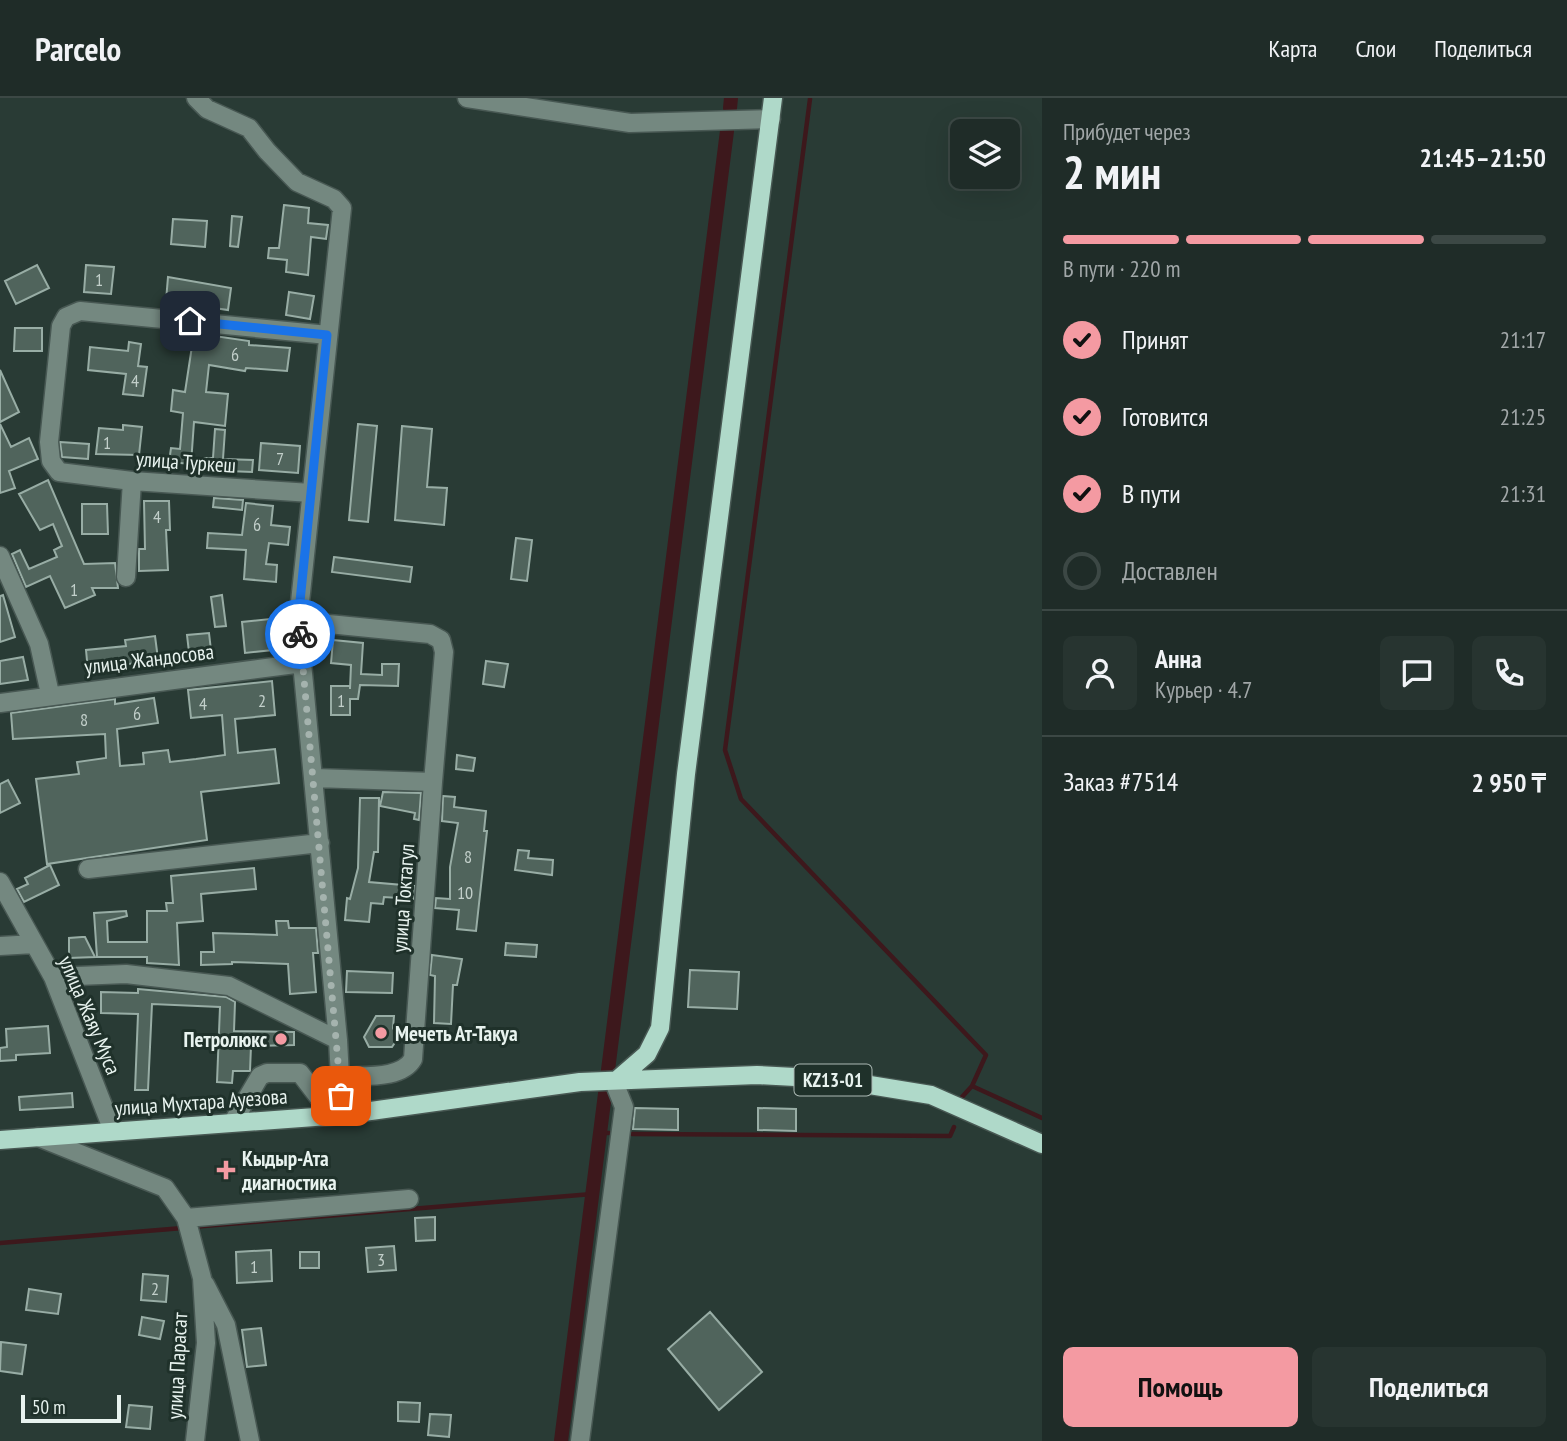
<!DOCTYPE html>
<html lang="ru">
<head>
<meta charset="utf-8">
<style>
	:root { --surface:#1f2c28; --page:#273430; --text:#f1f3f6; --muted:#a1a7a8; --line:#3c4845; --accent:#f49aa2 }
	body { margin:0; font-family:"PT Sans Narrow",sans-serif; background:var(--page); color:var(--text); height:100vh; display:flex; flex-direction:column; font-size:26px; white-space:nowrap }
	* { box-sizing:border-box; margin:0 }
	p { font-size:23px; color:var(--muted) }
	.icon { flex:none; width:38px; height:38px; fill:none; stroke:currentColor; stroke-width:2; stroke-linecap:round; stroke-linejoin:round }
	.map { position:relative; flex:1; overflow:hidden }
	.sheet { display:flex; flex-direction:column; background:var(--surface); width:525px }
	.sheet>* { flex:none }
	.tools { position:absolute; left:950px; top:21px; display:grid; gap:14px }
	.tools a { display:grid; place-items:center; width:70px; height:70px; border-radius:10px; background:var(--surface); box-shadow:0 7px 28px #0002,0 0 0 2px var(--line); font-size:35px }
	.scale { position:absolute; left:21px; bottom:18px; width:100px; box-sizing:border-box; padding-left:7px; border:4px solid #e8f3ef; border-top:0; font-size:19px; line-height:24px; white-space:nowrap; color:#e8f3ef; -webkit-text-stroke:5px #1f312a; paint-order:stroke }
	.pin { position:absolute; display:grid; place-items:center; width:60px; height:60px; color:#fff; margin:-30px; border-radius:14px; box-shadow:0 4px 10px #0006 }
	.courier { position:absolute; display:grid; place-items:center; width:70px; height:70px; margin:-35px; border:5px solid #1a73e8; border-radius:50%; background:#fff; color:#222; box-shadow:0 2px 9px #0007 }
	.headline em { font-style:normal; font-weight:600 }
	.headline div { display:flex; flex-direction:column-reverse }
	.headline { display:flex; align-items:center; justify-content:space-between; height:119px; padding:0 21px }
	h1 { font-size:46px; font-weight:600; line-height:52px }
	.bar { display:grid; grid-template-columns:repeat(4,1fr); gap:10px 7px; align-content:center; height:84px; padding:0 21px }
	.bar i { height:9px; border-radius:5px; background:var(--line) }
	.bar .selected { background:var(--accent) }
	.bar p { grid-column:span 4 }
	.line { display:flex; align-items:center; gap:18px; padding:0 21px; border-top:2px solid var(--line) }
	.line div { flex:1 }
	.round { display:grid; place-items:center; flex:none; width:74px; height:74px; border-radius:10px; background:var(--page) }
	ol { padding:0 21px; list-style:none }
	li { display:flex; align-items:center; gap:21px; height:77px }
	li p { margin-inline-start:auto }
	li .icon { padding:7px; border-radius:50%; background:var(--accent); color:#111; stroke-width:4 }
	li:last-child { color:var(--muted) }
	li i { width:38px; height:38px; border:4px solid var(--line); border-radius:50% }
	.primary-button { display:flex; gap:14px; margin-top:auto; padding:14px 21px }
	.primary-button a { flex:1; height:80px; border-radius:10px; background:var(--accent); color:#111; font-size:28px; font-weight:600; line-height:80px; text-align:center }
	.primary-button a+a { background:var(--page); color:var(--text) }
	header { display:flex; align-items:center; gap:42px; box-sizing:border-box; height:98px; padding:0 35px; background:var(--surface); border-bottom:2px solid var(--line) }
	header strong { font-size:33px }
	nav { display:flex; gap:38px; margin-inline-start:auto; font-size:24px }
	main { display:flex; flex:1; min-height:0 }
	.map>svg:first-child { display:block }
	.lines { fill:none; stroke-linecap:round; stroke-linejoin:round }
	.stream { stroke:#3d181c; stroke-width:4.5 }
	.canal { stroke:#3d181c; stroke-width:14 }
	.building { fill:#50645c; stroke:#98ada5; stroke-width:2 }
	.minor-casing { stroke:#485853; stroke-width:21 }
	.major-casing { stroke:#485853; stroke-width:21 }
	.minor { stroke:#748880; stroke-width:18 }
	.major { stroke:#afd9c9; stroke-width:18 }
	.done { stroke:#a5b3ae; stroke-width:7; stroke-dasharray:0 12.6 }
	.route { stroke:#1a73e8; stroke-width:9 }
	.poi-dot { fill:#f49aa2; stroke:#1f312a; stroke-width:2.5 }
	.labels { text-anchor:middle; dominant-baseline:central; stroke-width:6; stroke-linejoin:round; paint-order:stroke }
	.number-label { font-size:18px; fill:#c2cfca }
	.shield { fill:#1f312a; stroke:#acb9b4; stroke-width:2 }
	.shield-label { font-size:19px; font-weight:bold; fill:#e8f3ef }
	.street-label { font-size:21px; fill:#e8f3ef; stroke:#1f312a }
	.poi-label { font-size:21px; font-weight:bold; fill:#e8f3ef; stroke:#1f312a; text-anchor:start }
</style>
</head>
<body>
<header>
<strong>Parcelo</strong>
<nav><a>Карта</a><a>Слои</a><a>Поделиться</a></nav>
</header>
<main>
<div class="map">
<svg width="1042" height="1343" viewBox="0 0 1042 1343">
	<rect width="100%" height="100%" fill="#293b35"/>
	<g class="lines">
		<!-- stream -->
		<path class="stream" d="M810 1 725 652 741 701 986 957 972 988 962 999
			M972 988 1042 1020
			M600 1035H609
			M632 1036 950 1038 954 1029
			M192 1129 592 1096
			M0 1145 183 1130"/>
		<!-- canal -->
		<path class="canal" d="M730 10 731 0
			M561 1343 727 33"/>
	</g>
	<!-- building -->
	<path class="building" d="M284 107 309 110 308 125 328 127 326 141 311 139 308 177 286 174 287 162 268 160 269 150H279Z
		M232 118 242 119 238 149 230 148Z
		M173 121 207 123 205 149 171 146Z
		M37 167 49 190 16 206 5 183Z
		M86 167 114 169 111 196 84 194Z
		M168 179 231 190 228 212 166 203Z
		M289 194 314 198 310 221 286 217Z
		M15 230H42V253H14Z
		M194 235 249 243V247L290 250 287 273 246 270 245 273 209 267 206 294 228 296 225 328 194 324 191 366 169 364 171 350 180 351 183 315 171 313 173 292 185 294Z
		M129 244 141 246 138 268 147 269 143 298 123 296 126 276 88 272 90 249 128 253Z
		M0 272 19 314 0 324Z
		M0 326 11 349 29 340 38 361 9 373 15 390 0 395Z
		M358 326 377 328 368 424 349 422Z
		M123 327 142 329 139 357 96 356 99 330 123 332Z
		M402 328 432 331 427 389 447 390 444 427 395 422Z
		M215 331 225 332 223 361 253 362 252 374 202 372 203 360H213Z
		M60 344 89 346 88 361 62 359Z
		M261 345 300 348 298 375 259 372Z
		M48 382 84 466 115 465 118 490H92L95 497 65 510 50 478 26 489 12 456 20 452 29 471 57 459 54 452 62 448 53 426 40 432 19 396Z
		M214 400 243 402 242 412 213 409Z
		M144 403H169L170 432H166L168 472 139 473V451H145Z
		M246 405 273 408 271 427 290 429 288 447 269 445 266 466 277 467 276 484 244 481 246 452 207 450 208 435 242 437Z
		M82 406H107L108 436H82Z
		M516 440 532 442 527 483 511 481Z
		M334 459 412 469 410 484 332 474Z
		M3 497 15 539 0 544V498Z
		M222 497 226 528 215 529 211 499Z
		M270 521 273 552 245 555 242 524Z
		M209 535 212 561 190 563 187 537Z
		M155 538 158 561 88 573 86 552 126 548 125 542Z
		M333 542 363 545 361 576 382 577V566H399L398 588 360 587 358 601H350V617H331V588H350V591L351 567 331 565Z
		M23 559 28 582 0 586V563Z
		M486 563 508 566 504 589 483 586Z
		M272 583 275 617 235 621 238 655 275 651 279 685 201 694 207 742 47 766 36 681 79 676 77 664 106 660 105 636 13 641 11 615 115 601V606L154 600 158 625 117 631 120 668 144 666 143 655 168 652 170 664 196 661 225 657 222 617 191 620 188 592Z
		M457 657 475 660 473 673 456 671Z
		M8 682 20 705 0 715V686Z
		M383 694 421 695 419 722 414 721 415 715 380 708Z
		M443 698 455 699 454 709 486 713 484 733H487L476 833 457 831 459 812 435 810 436 800 450 801V769L458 725 442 723Z
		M360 700H379L378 754H374L369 784 414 788 413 801 384 799 383 806 371 805 369 824 345 822 347 800 350 801 358 770Z
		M518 752 529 753 528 760 553 762 552 777 515 772Z
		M50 767 59 787 24 804 17 791 28 786 25 780Z
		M254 770 256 791 201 796 203 823 177 825 179 867 147 865V859H97L94 815 126 813 127 818 107 823 108 844H147V813H167L166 805H173L171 778Z
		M276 823H288L289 830H316L318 855H313L316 894 290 896 288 866 232 864V866L201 867V854H214L213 835 277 837Z
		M82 839H85L95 859 69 860V840Z
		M506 845 537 847 536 859 505 857Z
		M432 857 462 861 457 887H453L451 926 434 925 435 878 430 877Z
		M690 872 739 874 737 911 688 909Z
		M347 873 393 875 392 895 346 894Z
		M138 891 226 899 235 904 234 933 294 934V947L251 948 250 973H233L232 985 217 984 220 909 152 906 148 992H135L138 916 101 915V894L138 895Z
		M376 918H394L393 930 398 940 392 949H369L364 939Z
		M48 928 50 955 16 957V962L0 963V950L7 949 6 931Z
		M72 995 73 1009 20 1012 19 999Z
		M635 1010 678 1011V1032L633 1031Z
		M758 1010 796 1011V1033L758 1032Z
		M435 1119V1142L416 1143 415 1120Z
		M394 1148 396 1172 368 1174 366 1150Z
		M271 1152 272 1183 237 1185 236 1154Z
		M300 1154H319V1170H300Z
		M143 1176 168 1178 166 1204 141 1202Z
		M29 1191 61 1196 58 1216 26 1212Z
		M710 1214 762 1274 719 1312 668 1251Z
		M142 1219 164 1223 160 1241 139 1237Z
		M261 1230 266 1267 247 1269 242 1232Z
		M1 1244 26 1247 22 1276 0 1273Z
		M398 1304 420 1305 419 1324 398 1323Z
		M129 1307 152 1309 150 1331 126 1329Z
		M430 1316 451 1317 449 1339 428 1337Z"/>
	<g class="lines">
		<defs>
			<path id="minor" d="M196 0 207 11 249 30 267 53 297 84 334 101 342 110 298 523 338 942 342 1017
				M467 0 630 25 771 21
				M311 395 132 383 59 374 51 363 49 344 61 228 66 219 80 213 328 237
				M0 458 39 546 50 596
				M126 479 132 383
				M298 523 430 536 441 542 444 554 433 684
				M0 605 303 565
				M315 680 433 684 413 961C401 982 362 977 341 979
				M88 771 320 745
				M0 784 53 879 113 1033
				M0 848 34 846
				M53 879 126 876 229 888 338 942
				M233 1024 260 978 267 975H300L332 1017
				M38 1039 165 1090 186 1120 202 1180 206 1245 195 1343
				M186 1120 409 1101
				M205 1186 226 1227 250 1343
				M580 1343 624 1009 614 984"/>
			<path id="major" d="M617 982 647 956 660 930 686 676 773 0
				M0 1042 342 1017 580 984 757 977 833 981 931 997 1042 1046"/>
		</defs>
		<!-- minor casing -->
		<use href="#minor" class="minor-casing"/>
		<!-- major casing -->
		<use href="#major" class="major-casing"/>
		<!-- minor -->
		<use href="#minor" class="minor"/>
		<!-- major -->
		<use href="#major" class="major"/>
	</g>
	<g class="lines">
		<!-- done -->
		<path class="done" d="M300 536 341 998"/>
		<!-- route -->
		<path class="route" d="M190 223 327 237 298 523 300 536"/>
	</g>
	<!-- markers -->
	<g class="poi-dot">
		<circle cx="381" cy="935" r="7"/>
		<circle cx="281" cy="941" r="7"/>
		<path d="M222.5 1061.5h7v7h7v7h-7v7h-7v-7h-7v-7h7z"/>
	</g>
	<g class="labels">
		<!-- number labels -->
		<g class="number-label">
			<text x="99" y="181">1</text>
			<text x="235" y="256">6</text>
			<text x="135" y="282">4</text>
			<text x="107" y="344">1</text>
			<text x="280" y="360">7</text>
			<text x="157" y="418">4</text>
			<text x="257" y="426">6</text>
			<text x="74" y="491">1</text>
			<text x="262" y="602">2</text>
			<text x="341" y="602">1</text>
			<text x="203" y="605">4</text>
			<text x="137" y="615">6</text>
			<text x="84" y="621">8</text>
			<text x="468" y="758">8</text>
			<text x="465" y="794">10</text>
			<text x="381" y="1161">3</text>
			<text x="254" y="1168">1</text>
			<text x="155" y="1190">2</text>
		</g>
		<!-- shield labels -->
		<rect class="shield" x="794.5" y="966.5" width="77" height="31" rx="5"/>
		<g class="shield-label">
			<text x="833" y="982">KZ13-01</text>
		</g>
		<!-- street labels -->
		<g class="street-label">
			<text transform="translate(186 364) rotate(4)">улица Туркеш</text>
			<text transform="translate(149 561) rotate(-7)">улица Жандосова</text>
			<text transform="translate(403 800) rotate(-86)">улица Токтагул</text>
			<text transform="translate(90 917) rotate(67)">улица Жаяу Муса</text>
			<text transform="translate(201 1004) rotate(-4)">улица Мухтара Ауезова</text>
			<text transform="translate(177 1268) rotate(-87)">улица Парасат</text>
		</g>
		<!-- poi labels -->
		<g class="poi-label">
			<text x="395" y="935">Мечеть Ат-Такуа</text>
			<text x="267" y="941" text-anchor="end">Петролюкс</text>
			<text x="242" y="1060">Кыдыр-Ата<tspan x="242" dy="24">диагностика</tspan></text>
		</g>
	</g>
</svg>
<div class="tools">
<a><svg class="icon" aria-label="layers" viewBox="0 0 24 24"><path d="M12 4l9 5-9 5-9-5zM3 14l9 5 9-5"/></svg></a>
</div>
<div class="scale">50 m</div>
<div class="pin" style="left:341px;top:998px;background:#ea580c"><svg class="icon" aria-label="bag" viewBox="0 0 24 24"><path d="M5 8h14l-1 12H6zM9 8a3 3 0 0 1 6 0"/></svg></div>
<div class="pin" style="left:190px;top:223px;background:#1f2937"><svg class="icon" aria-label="home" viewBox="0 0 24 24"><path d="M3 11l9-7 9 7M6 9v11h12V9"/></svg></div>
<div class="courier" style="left:300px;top:536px"><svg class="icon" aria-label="bike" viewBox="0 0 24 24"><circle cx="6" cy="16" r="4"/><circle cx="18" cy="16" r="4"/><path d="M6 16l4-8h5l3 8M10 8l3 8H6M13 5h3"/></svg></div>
</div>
<section class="sheet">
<div class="headline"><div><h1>2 мин</h1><p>Прибудет через</p></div><em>21:45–21:50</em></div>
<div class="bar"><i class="selected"></i><i class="selected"></i><i class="selected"></i><i></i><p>В пути · 220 m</p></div>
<ol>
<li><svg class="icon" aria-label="check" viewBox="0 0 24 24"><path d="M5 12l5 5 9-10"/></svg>Принят<p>21:17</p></li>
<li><svg class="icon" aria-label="check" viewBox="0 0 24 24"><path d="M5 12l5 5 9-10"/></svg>Готовится<p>21:25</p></li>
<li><svg class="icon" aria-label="check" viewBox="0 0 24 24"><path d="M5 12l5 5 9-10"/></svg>В пути<p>21:31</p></li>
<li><i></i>Доставлен</li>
</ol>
<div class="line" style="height:126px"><a class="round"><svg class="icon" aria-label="person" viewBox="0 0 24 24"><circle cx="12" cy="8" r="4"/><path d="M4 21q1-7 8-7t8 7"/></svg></a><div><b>Анна</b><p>Курьер · 4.7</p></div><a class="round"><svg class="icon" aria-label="chat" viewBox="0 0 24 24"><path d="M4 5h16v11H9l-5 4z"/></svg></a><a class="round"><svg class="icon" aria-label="phone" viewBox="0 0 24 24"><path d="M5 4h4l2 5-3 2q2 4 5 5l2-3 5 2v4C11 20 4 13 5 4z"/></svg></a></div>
<div class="line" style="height:91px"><div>Заказ #7514</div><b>2 950 ₸</b></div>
<div class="primary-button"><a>Помощь</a><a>Поделиться</a></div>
</section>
</main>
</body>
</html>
